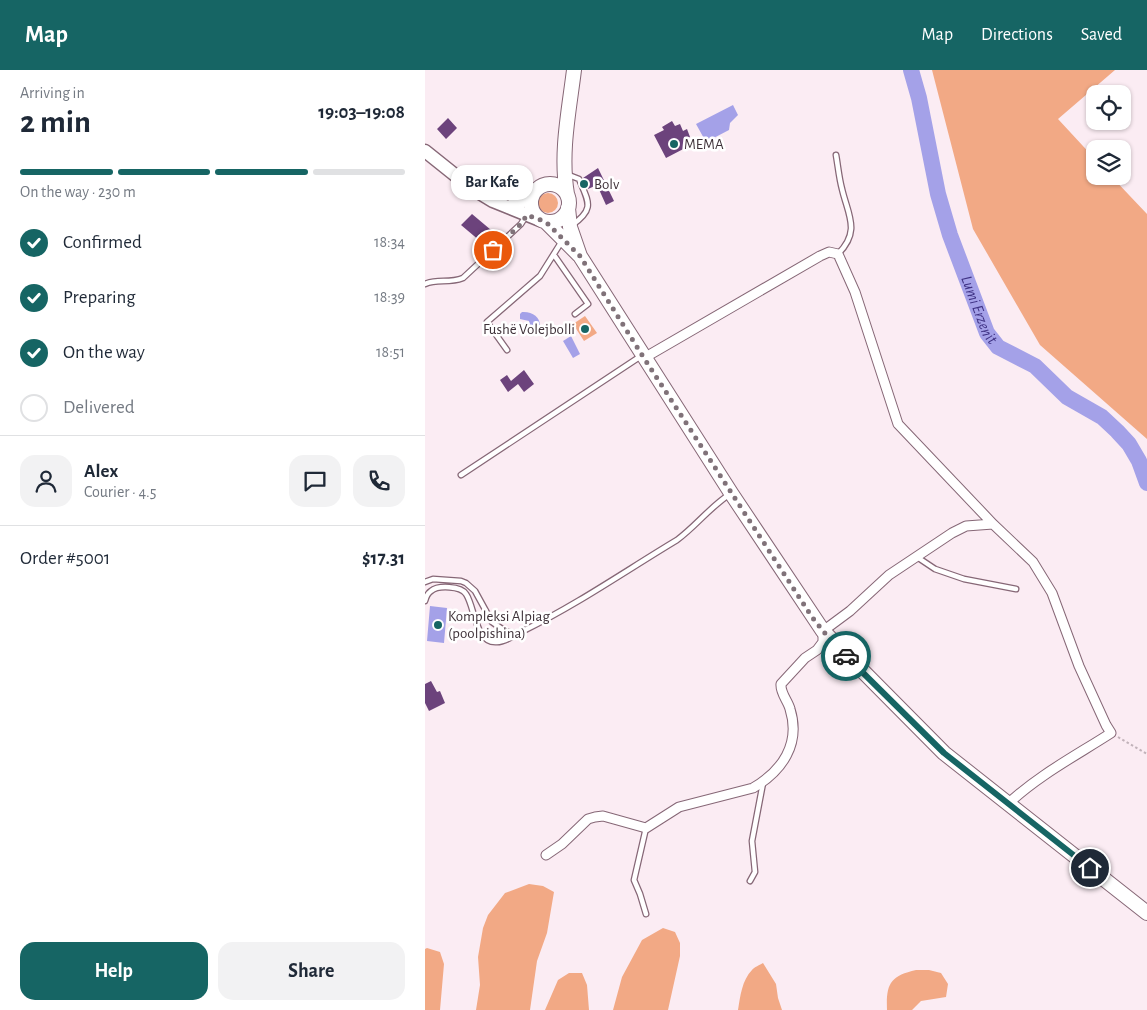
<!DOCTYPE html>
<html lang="en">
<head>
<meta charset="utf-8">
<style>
	:root { --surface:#fff; --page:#f2f2f3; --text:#1f2937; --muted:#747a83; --line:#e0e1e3; --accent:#166564 }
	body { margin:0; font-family:"Alegreya Sans",sans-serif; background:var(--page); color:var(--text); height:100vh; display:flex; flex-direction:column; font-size:19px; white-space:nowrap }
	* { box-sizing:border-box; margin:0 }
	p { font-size:16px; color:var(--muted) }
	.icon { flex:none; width:28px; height:28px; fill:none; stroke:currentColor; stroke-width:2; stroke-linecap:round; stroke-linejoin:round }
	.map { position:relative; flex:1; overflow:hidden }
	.drawer { display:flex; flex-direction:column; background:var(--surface); width:425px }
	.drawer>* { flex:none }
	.buttons { position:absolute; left:661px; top:15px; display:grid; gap:10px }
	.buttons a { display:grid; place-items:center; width:45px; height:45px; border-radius:10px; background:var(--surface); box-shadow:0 1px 4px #0004; font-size:25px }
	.pin { position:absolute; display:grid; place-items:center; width:42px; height:42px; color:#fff; margin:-21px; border:2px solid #fff; border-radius:50%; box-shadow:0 1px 5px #0007 }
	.courier { position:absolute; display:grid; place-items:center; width:50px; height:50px; margin:-25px; border:4px solid #166564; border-radius:50%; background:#fff; color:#222; box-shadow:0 1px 6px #0007 }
	.bubble { position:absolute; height:35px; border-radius:15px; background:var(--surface); box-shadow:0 1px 4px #0004; font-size:16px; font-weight:700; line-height:35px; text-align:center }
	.overview em { font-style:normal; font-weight:700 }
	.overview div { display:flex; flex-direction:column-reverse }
	.overview { display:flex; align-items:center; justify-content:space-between; height:85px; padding:0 20px }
	h1 { font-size:32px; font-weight:700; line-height:38px }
	.bar { display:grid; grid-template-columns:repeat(4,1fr); gap:8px 5px; align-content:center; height:60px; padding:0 20px }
	.bar i { height:6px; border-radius:4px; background:var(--line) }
	.bar .on { background:var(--accent) }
	.bar p { grid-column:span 4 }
	.line { display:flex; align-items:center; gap:12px; padding:0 20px; border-top:1px solid var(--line) }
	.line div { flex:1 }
	.round { display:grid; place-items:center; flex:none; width:52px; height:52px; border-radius:15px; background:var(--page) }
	ol { padding:0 20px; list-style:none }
	li { display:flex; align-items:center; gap:15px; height:55px }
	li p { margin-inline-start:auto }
	li .icon { padding:5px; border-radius:50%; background:var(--accent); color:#fff; stroke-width:4 }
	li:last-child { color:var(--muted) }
	li i { width:28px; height:28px; border:2px solid var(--line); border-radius:50% }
	.cta { display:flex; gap:10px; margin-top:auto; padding:10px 20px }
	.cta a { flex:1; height:58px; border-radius:15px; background:var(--accent); color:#fff; font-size:20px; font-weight:700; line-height:58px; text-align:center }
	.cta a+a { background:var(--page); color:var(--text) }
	header { display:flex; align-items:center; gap:30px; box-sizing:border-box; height:70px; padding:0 25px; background:var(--accent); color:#fff }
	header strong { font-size:24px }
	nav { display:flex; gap:28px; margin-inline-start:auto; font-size:18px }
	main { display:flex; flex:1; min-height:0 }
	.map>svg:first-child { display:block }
	.green { fill:#f2a985 }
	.water { fill:#a4a1e8 }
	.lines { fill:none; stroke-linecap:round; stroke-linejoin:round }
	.river { stroke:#a4a1e8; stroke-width:16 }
	.building { fill:#6c437c }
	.lane-casing { stroke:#866776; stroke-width:7 }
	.street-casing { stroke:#866776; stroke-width:11 }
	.secondary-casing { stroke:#866776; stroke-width:15 }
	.primary-casing { stroke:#866776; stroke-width:16 }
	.path { stroke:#c1b2b9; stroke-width:2; stroke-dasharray:2.5 2.5; stroke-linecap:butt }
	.lane { stroke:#fff; stroke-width:4.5 }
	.street { stroke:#fff; stroke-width:9 }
	.secondary { stroke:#fff; stroke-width:12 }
	.primary { stroke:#fff; stroke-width:14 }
	.done { stroke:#807279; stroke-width:5; stroke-dasharray:0 9 }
	.route { stroke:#166564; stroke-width:6 }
	.poi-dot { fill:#166564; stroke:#fff; stroke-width:2 }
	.labels { text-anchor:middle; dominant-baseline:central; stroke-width:5; stroke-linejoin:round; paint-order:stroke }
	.poi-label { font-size:15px; fill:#3e3138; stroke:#fff; text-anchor:start }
	.water-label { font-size:16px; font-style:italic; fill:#3f3284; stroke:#fff }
</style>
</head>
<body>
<header>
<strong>Map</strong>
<nav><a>Map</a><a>Directions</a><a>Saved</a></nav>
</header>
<main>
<section class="drawer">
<div class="overview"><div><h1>2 min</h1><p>Arriving in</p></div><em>19:03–19:08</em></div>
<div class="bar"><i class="on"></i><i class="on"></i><i class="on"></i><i></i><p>On the way · 230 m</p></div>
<ol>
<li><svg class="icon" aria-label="check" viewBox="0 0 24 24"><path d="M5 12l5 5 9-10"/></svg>Confirmed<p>18:34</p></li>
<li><svg class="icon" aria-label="check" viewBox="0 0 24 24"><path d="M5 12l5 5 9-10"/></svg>Preparing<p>18:39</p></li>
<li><svg class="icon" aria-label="check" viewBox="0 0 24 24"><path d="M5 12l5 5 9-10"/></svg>On the way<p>18:51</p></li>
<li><i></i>Delivered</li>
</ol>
<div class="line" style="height:90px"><a class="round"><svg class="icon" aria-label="person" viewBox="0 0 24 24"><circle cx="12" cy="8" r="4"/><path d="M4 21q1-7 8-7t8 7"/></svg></a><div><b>Alex</b><p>Courier · 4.5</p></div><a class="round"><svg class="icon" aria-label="chat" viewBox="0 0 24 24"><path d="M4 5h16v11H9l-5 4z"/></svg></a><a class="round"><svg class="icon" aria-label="phone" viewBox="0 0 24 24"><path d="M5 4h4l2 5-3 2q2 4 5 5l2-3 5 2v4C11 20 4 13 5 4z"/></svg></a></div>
<div class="line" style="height:65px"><div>Order #5001</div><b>$17.31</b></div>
<div class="cta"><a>Help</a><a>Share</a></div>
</section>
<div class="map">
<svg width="722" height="940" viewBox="0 0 722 940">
	<rect width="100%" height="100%" fill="#fbecf3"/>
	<!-- green -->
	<path class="green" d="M507 0H690L633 49 670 89V106H686L722 144V369L615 275 548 159Z
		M113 133a10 10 0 1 1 20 0a10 10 0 1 1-20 0Z
		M160 246 172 263 159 271 148 254Z
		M104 814 118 816 129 822 122 863 112 891 105 940H51L55 915 53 887 58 858 63 845 80 823Z
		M238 858 250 862 255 873V886L243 940H188L197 907 217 870Z
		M2 878 15 882 19 894 15 940H0V879Z
		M338 893 351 914 353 928 357 940H313C315 927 317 910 327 900 329 897 335 895 338 893Z
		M491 900H504L516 903 523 914 521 927 496 931 487 940H462C461 914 465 906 491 900Z
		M144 903H157L162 915 164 940H120L133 910Z"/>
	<!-- water -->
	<path class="water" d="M308 35 313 45 305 53 304 60 281 72 271 54Z
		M97 242C111 241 120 252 112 265L110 266 105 263 104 251 95 249V244Z
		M146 266 155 284 148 288 138 271Z
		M5 536 22 538 19 573 2 571Z"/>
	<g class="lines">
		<!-- river -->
		<path class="river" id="s1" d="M486 0 494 28 513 124 525 165 562 263 573 277 610 296 642 327 677 347 692 361 704 374 714 391 722 413"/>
	</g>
	<!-- building -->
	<path class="building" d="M23 48 32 58 21 69 12 59Z
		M247 51 250 56 255 54 258 61 262 59 265 67 263 68 266 75 241 88 229 65 239 60 237 57Z
		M173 98 189 131 181 135 172 115 163 119 158 108Z
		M47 144 66 160 55 171 36 155Z
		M99 300 109 314 99 322 93 314 83 322 75 310 82 305 86 311Z
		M6 611 12 622 15 621 20 633 4 641 0 633V614Z"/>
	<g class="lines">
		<defs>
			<path id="lane" d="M411 85C413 96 414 108 417 119 423 145 436 161 413 184
				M141 104 154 109C164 133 170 139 146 156
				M129 185 163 234 150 244
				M0 214C13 208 23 214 38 208L96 154 101 146
				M82 280 62 252 115 206 137 171
				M36 405 216 286
				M492 487 510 499 539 509 591 519
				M0 512 8 509 36 511 41 513 50 521 67 552 80 561 91 564
				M0 531C1 527 3 523 6 521 13 515 36 516 41 524 50 537 50 574 72 572 81 572 92 564 100 560 153 534 202 500 252 470 271 456 285 437 305 424
				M221 758 209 810 215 824 221 844
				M325 811 330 802 327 771 338 713"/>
			<path id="street" d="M219 288 395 186 404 182 413 184 430 222 473 354 568 454 608 492 627 523 654 596 681 655 686 663C652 685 612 706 583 734
				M121 785 137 774 163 749 170 747 178 746 221 758 254 737 328 718C357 701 376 674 365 639 363 631 355 623 356 614L380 588 392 580 398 572V561L425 541 464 505 527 463 541 456 568 454"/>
			<path id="secondary" d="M0 81 45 117 68 131 115 150
				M83 137 106 128"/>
			<path id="primary" d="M106 133a19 19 0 1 1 38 0a19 19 0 1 1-38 0Z
				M142 124C135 83 144 41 149 0
				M143 138 145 157 155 186 306 423 398 561 519 683 722 843
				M121 152 154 185"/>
		</defs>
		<!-- lane casing -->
		<use href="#lane" class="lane-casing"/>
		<!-- street casing -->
		<use href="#street" class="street-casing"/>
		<!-- secondary casing -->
		<use href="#secondary" class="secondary-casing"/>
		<!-- primary casing -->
		<use href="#primary" class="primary-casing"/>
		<!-- path -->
		<path class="path" d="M693 667 722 684"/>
		<!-- lane -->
		<use href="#lane" class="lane"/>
		<!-- street -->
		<use href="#street" class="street"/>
		<!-- secondary -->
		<use href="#secondary" class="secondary"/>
		<!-- primary -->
		<use href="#primary" class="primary"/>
	</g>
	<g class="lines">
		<!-- done -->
		<path class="done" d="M68 180 96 154 102 145 121 152 155 186 217 285 387 547 398 561 421 586"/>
		<!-- route -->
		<path class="route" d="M421 586 519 683 665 798"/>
	</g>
	<!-- markers -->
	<g class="poi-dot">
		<circle cx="249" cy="74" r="5"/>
		<circle cx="159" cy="114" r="5"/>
		<circle cx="160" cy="259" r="5"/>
		<circle cx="13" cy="555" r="5"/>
	</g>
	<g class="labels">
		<!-- poi labels -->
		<g class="poi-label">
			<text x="259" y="74">MEMA</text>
			<text x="169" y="114">Bolv</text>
			<text x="150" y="259" text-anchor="end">Fushë Volejbolli</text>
			<text x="23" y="546">Kompleksi Alpiag<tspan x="23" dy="17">(poolpishina)</tspan></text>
		</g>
		<!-- water labels -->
		<g class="water-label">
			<text stroke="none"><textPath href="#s1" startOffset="250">Lumi Erzenit</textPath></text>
		</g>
	</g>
</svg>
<div class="buttons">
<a><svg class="icon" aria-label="locate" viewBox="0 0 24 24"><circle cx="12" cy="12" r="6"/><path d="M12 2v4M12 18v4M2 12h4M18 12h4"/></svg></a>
<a><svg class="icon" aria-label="layers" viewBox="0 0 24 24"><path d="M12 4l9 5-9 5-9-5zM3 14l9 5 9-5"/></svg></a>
</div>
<div class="pin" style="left:68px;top:180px;background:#ea580c"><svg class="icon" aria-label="bag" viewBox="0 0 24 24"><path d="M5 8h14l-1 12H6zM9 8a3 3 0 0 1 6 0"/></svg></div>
<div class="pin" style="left:665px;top:798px;background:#1f2937"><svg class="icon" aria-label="home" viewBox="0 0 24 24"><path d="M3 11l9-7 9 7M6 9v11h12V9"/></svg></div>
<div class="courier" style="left:421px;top:586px"><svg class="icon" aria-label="car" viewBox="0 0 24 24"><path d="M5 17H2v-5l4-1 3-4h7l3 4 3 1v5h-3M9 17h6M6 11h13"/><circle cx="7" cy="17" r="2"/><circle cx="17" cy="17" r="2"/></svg></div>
<div class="bubble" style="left:26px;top:95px;width:82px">Bar Kafe</div>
</div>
</main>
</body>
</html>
